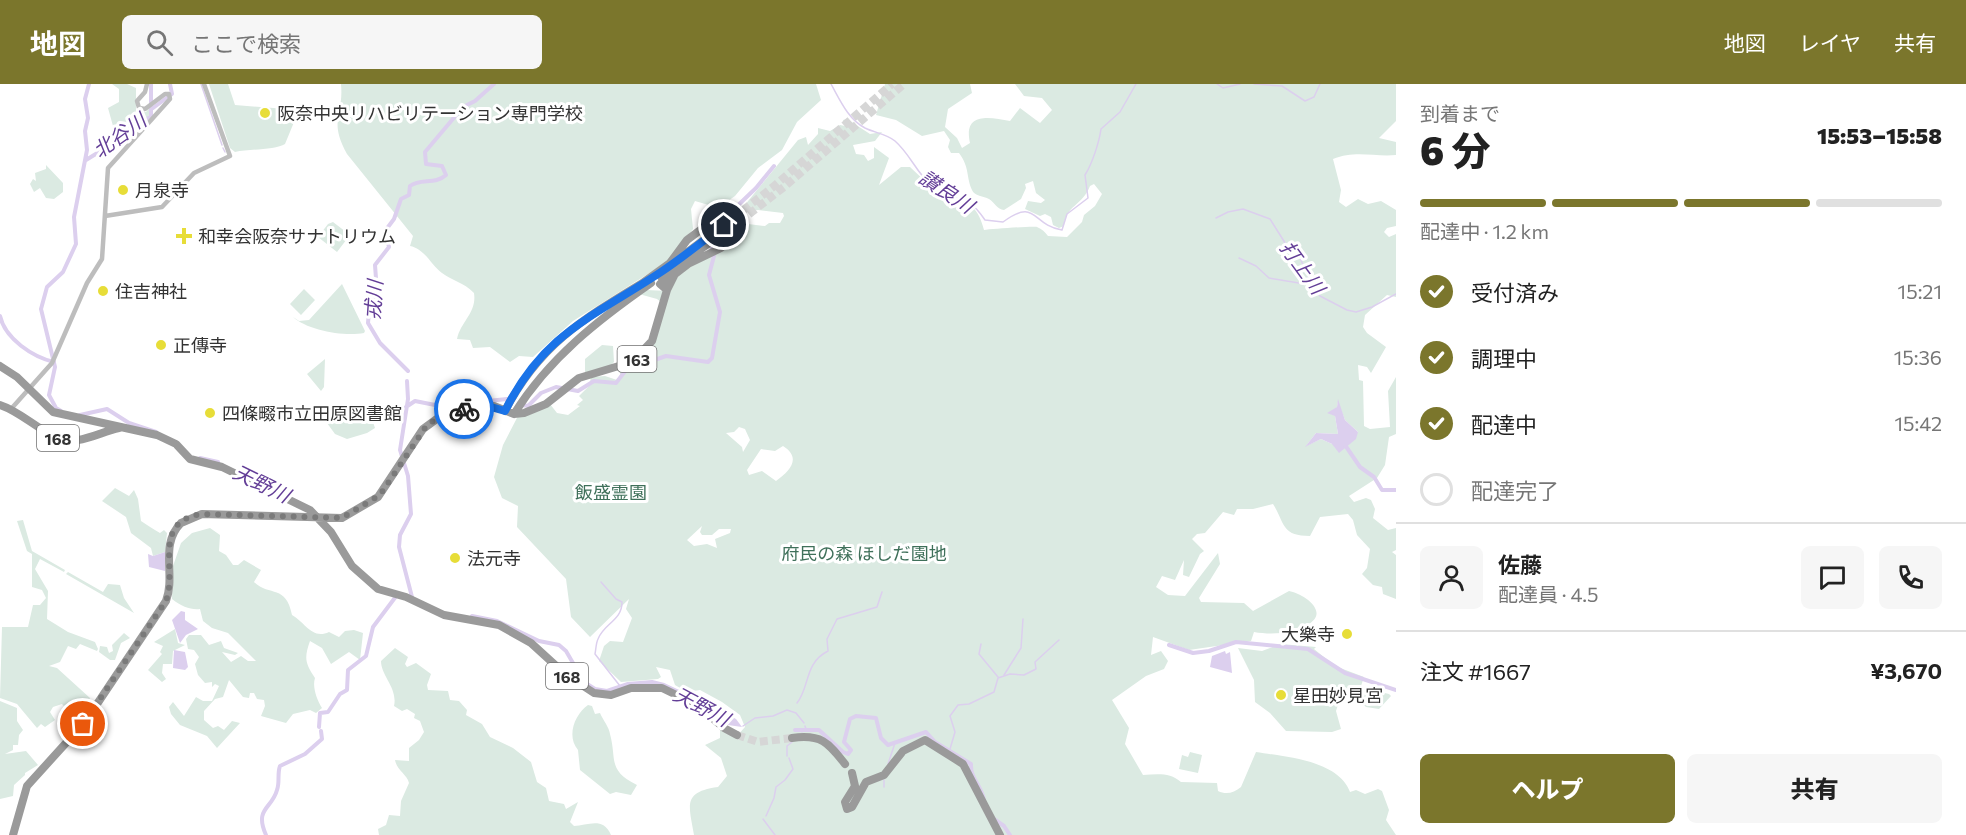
<!DOCTYPE html>
<html lang="ja">
<head>
<meta charset="utf-8">
<style>
	:root { --surface:#fff; --page:#f6f6f6; --text:#222; --muted:#767676; --line:#e0e0e0; --accent:#7b762c }
	body { margin:0; font-family:Commissioner,"Noto Sans JP",sans-serif; background:var(--page); color:var(--text); height:100vh; display:flex; flex-direction:column; font-size:22px; white-space:nowrap }
	* { box-sizing:border-box; margin:0 }
	p { font-size:20px; color:var(--muted) }
	.icon { flex:none; width:33px; height:33px; fill:none; stroke:currentColor; stroke-width:2; stroke-linecap:round; stroke-linejoin:round }
	.map { position:relative; flex:1; overflow:hidden }
	.sheet { display:flex; flex-direction:column; background:var(--surface); width:570px }
	.sheet>* { flex:none }
	.pin { position:absolute; display:grid; place-items:center; width:51px; height:51px; color:#fff; margin:-26px; border:3px solid #fff; border-radius:50%; box-shadow:0 2px 6px #0007 }
	.courier { position:absolute; display:grid; place-items:center; width:60px; height:60px; margin:-30px; border:4px solid #1a73e8; border-radius:50%; background:#fff; color:#222; box-shadow:0 2px 8px #0007 }
	.summary em { font-style:normal; font-weight:800 }
	.summary div { display:flex; flex-direction:column-reverse }
	.summary { display:flex; align-items:center; justify-content:space-between; height:102px; padding:0 24px }
	h1 { font-size:39px; font-weight:800; line-height:45px }
	.bar { display:grid; grid-template-columns:repeat(4,1fr); gap:9px 6px; align-content:center; height:72px; padding:0 24px }
	.bar i { height:8px; border-radius:4px; background:var(--line) }
	.bar .current { background:var(--accent) }
	.bar p { grid-column:span 4 }
	.line { display:flex; align-items:center; gap:15px; padding:0 24px; border-top:2px solid var(--line) }
	.line div { flex:1 }
	.round { display:grid; place-items:center; flex:none; width:63px; height:63px; border-radius:9px; background:var(--page) }
	ol { padding:0 24px; list-style:none }
	li { display:flex; align-items:center; gap:18px; height:66px }
	li p { margin-inline-start:auto }
	li .icon { padding:6px; border-radius:50%; background:var(--accent); color:#fff; stroke-width:4 }
	li:last-child { color:var(--muted) }
	li i { width:33px; height:33px; border:3px solid var(--line); border-radius:50% }
	.primary-button { display:flex; gap:12px; margin-top:auto; padding:12px 24px }
	.primary-button a { flex:1; height:69px; border-radius:9px; background:var(--accent); color:#fff; font-size:24px; font-weight:800; line-height:69px; text-align:center }
	.primary-button a+a { background:var(--page); color:var(--text) }
	header { display:flex; align-items:center; gap:36px; box-sizing:border-box; height:84px; padding:0 30px; background:var(--accent); color:#fff }
	header strong { font-size:28px }
	nav { display:flex; gap:33px; margin-inline-start:auto; font-size:21px }
	.search { width:420px; height:54px; background:var(--page); display:flex; align-items:center; gap:15px; box-sizing:border-box; padding:0 21px; border-radius:9px; color:var(--muted); font-size:22px }
	main { display:flex; flex:1; min-height:0 }
	.map>svg:first-child { display:block }
	.green { fill:#dbeae2; fill-rule:evenodd }
	.water { fill:#dccfee }
	.lines { fill:none; stroke-linecap:round; stroke-linejoin:round }
	.stream { stroke:#dccfee; stroke-width:1.5 }
	.river { stroke:#dccfee; stroke-width:4 }
	.highway-tunnel { stroke:#d6d6d6; stroke-width:8; stroke-dasharray:8 4; stroke-linecap:butt }
	.secondary { stroke:#bdbdbd; stroke-width:4.5 }
	.highway { stroke:#9a9a9a; stroke-width:8 }
	.done { stroke:#7a7a7a; stroke-width:6; stroke-dasharray:0 10.8 }
	.route { stroke:#1a73e8; stroke-width:8 }
	.poi-dot { fill:#e7dd38; stroke:#fff; stroke-width:2 }
	.labels { text-anchor:middle; dominant-baseline:central; stroke-width:6; stroke-linejoin:round; paint-order:stroke }
	.shield { fill:#fff; stroke:#707070; stroke-width:1.5 }
	.shield-label { font-size:16px; font-weight:bold; fill:#333 }
	.poi-label { font-size:18px; fill:#333; stroke:#fff; text-anchor:start }
	.park-label { font-size:18px; fill:#3f705a; stroke:#fff }
	.water-label { font-size:20px; font-style:italic; fill:#633e97; stroke:#fff }
</style>
</head>
<body>
<header>
<strong>地図</strong>
<div class="search"><svg class="icon" aria-label="search" viewBox="0 0 24 24"><circle cx="10" cy="10" r="6"/><path d="M15 15l6 6"/></svg>ここで検索</div>
<nav><a>地図</a><a>レイヤ</a><a>共有</a></nav>
</header>
<main>
<div class="map">
<svg width="1396" height="751" viewBox="0 0 1396 751">
	<rect width="100%" height="100%" fill="#fff"/>
	<!-- green -->
	<path class="green" d="M112 0H127L136 4V26L146 28 151 22 152 29 127 52 112 58 113 42 108 24 119 18V5Z
		M209 0H228L235 21 299 26 285 60C276 66 249 65 235 68L230 64Z
		M341 0H816L821 16 797 38 782 66 758 84 735 112 725 119 712 122 695 117 691 125 693 145 667 178 573 237 533 273 519 272 510 278 490 263 473 264 470 256 457 255C461 237 477 229 474 209 463 198 453 197 442 189 431 181 425 165 410 162L413 152 347 70C328 35 344 32 341 0Z
		M885 0H970L972 9 948 25 945 43 957 54 962 64 970 59C963 28 989 33 1010 37L1020 24 1040 39 1052 26 1042 14 1024 12 1015 0H1396V37L1379 54 1396 58V71C1374 73 1355 66 1333 75L1341 106 1339 118 1346 123 1358 115 1368 120 1381 117 1396 126V142L1387 144 1384 148 1389 153 1396 150V213L1387 211 1365 231 1363 243 1367 249 1386 263 1371 289 1367 283 1358 281 1359 296 1363 297 1364 342 1370 345 1390 343 1388 307 1396 293V350L1389 353 1385 381 1377 394 1349 412 1354 418 1366 414 1371 416 1375 425 1373 434 1388 446 1396 444V466L1392 468 1396 471V515L1383 510 1382 503 1373 501 1362 490 1367 484 1370 465 1357 451 1353 436 1348 430 1320 433 1310 452C1281 452 1285 439 1273 420L1253 425H1237L1234 431 1223 428 1205 449 1197 450 1192 455 1204 467 1200 470 1189 493 1183 491 1184 476 1175 496 1162 492 1156 503 1168 511 1185 512 1218 469 1220 480 1199 514 1201 518 1244 519 1253 527 1289 507C1302 509 1330 527 1309 540 1294 550 1271 551 1254 548L1251 557 1189 566 1153 553 1151 571 1161 567 1168 577 1164 585 1146 592 1112 616 1129 644 1125 660 1143 691C1157 690 1170 688 1181 698L1217 699 1218 707C1226 711 1234 709 1241 703L1256 668C1286 673 1338 676 1350 708L1356 706 1365 710 1378 705 1382 707 1389 726 1386 736 1396 751H694C689 721 682 708 718 703L727 692 721 674 705 661 720 654V644L736 653 745 643 740 631 722 618 700 606 687 608 675 601 670 586 656 583 661 593 658 595 621 598 599 577 604 562 610 557 623 558 632 534 626 525 629 515 590 553 571 533 566 495 517 443 518 422 502 414 494 393 503 361 518 332 550 320 557 329 568 331 580 322 577 321 583 316 579 312 589 302 591 293 605 292 617 296 620 292V284L634 279 648 268H652L649 266 665 221 657 215 639 210 646 206 669 207 679 191 734 147 741 148 748 140 765 142 769 139H780L784 132 783 129 758 126 745 128 744 122 798 56 806 53 808 61 818 50V44L830 47 840 41 845 42 843 36 847 35 870 50 882 48 875 57 853 61 856 70 864 71 868 77 874 74V63L889 74 879 101 901 83H910L927 99 943 102 949 114C970 116 979 126 984 146 991 145 1032 142 1037 143 1042 145 1045 148 1048 152L1067 153 1082 138 1084 131 1095 122 1102 110 1094 100 1090 102C1083 121 1065 122 1064 142L1059 144 1053 141 1051 133 1045 130 1040 132 1025 125 1028 117 1041 119 1045 116 1036 109 1033 97 1025 100 1026 104 1021 115 1004 126C997 125 995 119 989 115 984 112 974 112 972 106 966 93 970 84 959 69H951L948 63 950 56 944 47 922 52 896 36 876 31ZM1338 318 1345 336 1358 348 1332 360 1321 355 1306 362 1316 349 1338 350 1335 332ZM739 343 745 345 750 356 743 368 742 363 726 349 734 348ZM783 362C802 374 790 387 776 397L762 387 749 391 747 386 761 365 775 367ZM702 442 700 448 702 451H712L719 445H731L730 449 715 455 717 464 707 460 694 462 687 456Z
		M46 81 63 99V108L54 115 46 114 40 104 34 108 30 100 33 95 36 97 35 89 46 85Z
		M333 138 350 151 337 168 318 153 328 140Z
		M342 200 365 247 364 249C344 253 307 246 293 233L299 237 309 236Z
		M304 205 315 216 301 231 290 220Z
		M602 261 613 262 614 278 609 283 585 289V275Z
		M325 275 324 303 321 307 307 290Z
		M460 301 471 313 466 319 442 325 438 322 444 314Z
		M329 331 352 336 364 333 373 338 375 344 367 349 347 355 335 350 327 339Z
		M115 404 129 412 134 406 138 415 141 437C147 441 153 445 160 449L164 446 167 449 165 468 153 472 151 464 131 449 126 433 102 417Z
		M23 436 32 467 65 486 64 488 40 475 35 485 48 507 47 535 68 548 95 558 98 565 97 567 80 560 76 565 68 562 60 578 49 582 57 584 90 614 76 635 62 620 53 623 50 628 55 636 45 643 41 640 37 644 17 620 0 614 2 543H28L33 521H40L46 514 42 506 32 503V470L27 467 17 437Z
		M210 444 220 451 219 467 226 471 233 481H238L244 476 261 486 254 498C270 513 286 500 292 531 305 538 312 556 329 548L339 553 345 547 354 546 363 549 360 576 349 568 331 580 322 564 310 557C304 574 305 579 315 594 312 603 317 616 322 624L316 629 310 626 293 630 286 639 261 632 265 622 264 616 257 615 254 609H250L249 614 243 613 229 596 223 613 215 615 204 627V636L213 644 218 642 224 646 232 637 240 639 217 664 207 652 180 641 171 630 169 623 173 618 184 632 196 613 203 617H212L219 602 215 600 212 603V598L205 599 198 591 195 580 199 573 194 566 188 565 186 555 189 551H201L209 561 221 557 224 564 238 569 235 571 222 568 231 578 241 572 248 577H256L228 549 212 544 203 537 200 525C191 526 182 523 172 515L173 482 181 459 192 449Z
		M68 488 103 508 108 500 120 501 124 514 134 529 66 490Z
		M175 545 178 559 185 561 173 567 172 580H163L162 589 166 595 162 598 148 586 162 570 160 568 163 562 154 558Z
		M124 549 130 554 121 559 115 576H110L99 568 100 562 107 563 109 569 113 567 112 561Z
		M1281 560 1316 563 1314 565 1335 582 1364 593 1361 602 1341 611 1336 627 1341 645 1332 648 1286 647 1270 629 1255 618 1254 596 1238 564 1262 567Z
		M395 564 408 573 405 580 407 583 416 579 431 590 427 601 428 606 448 607 450 616 459 617 467 626 466 631 482 640 490 653 513 664 531 678 537 698 546 704 549 717 564 720 566 725 578 718 570 738 574 742C587 742 603 732 611 751H379L378 745 386 741 389 731 400 732 401 717 409 699C407 690 397 687 395 676L409 677V664L419 656 424 648 420 637 414 634 415 630 407 625 402 627 394 622C398 604 381 592 381 577Z
		M1363 604 1389 610 1391 612 1379 625 1366 623 1359 616Z
		M0 617 17 624V637L23 646 19 651 18 661H13V666L5 670 26 667 38 681 25 689V691L14 701 13 712 0 715Z
		M588 621 592 622 595 630 600 629C603 636 609 643 610 650 617 676 607 686 637 701L631 711 616 708 610 710 580 686 578 666C566 652 575 630 588 621Z
		M1190 668 1202 671 1198 689 1179 685 1182 671 1188 673Z"/>
	<!-- water -->
	<path class="water" d="M1338 315 1345 336 1358 348 1356 355 1339 369 1332 360 1321 355 1305 363 1316 349 1338 350 1335 332 1327 329 1337 323Z
		M165 468V487L149 483 148 470 153 472Z
		M181 527 185 528V536L198 545 186 551 180 559 172 536Z
		M174 566 185 568 188 583 185 586 173 584Z
		M1225 567 1226 570 1230 568 1232 589 1210 583 1212 572Z
		M698 615 736 635 742 643 728 641 696 618Z"/>
	<g class="lines">
		<!-- stream -->
		<path class="stream" d="M201 0 222 61
			M831 0C840 16 848 35 865 44 875 49 887 50 895 57 910 70 916 88 931 101L945 100 948 111C968 117 972 117 985 136L1003 138C1037 113 1031 141 1062 146L1067 130 1088 114 1085 91C1092 80 1099 59 1101 45L1120 28 1136 0
			M1217 0 1223 4 1240 0
			M1254 0 1282 2 1305 17 1314 13 1320 0
			M223 64 225 68
			M1216 134 1228 128 1243 125 1270 135 1287 162 1300 174 1312 201 1320 212 1347 226 1356 228 1372 223 1396 210
			M1239 174 1256 182 1269 194 1311 201
			M601 498 616 515 622 518C622 537 604 539 598 555 596 559 596 565 595 570L620 602
			M981 560 979 570 998 593
			M1004 591 1021 564 1023 535
			M797 619C810 603 804 579 828 567L827 555 837 535 877 523 882 508
			M743 642 755 634 773 632 787 626 796 629 804 639
			M805 642 806 645
			M802 645V648
			M950 665 955 648 950 632 958 621 969 620 994 608 998 594 1010 590 1024 591 1036 585 1035 578 1059 556
			M787 672V662L792 658
			M888 680 895 659
			M884 696V703
			M766 732 774 714 776 703 785 696 793 685 789 674
			M763 735 775 751"/>
		<!-- river -->
		<path class="river" d="M153 24 172 10 170 0
			M86 76 125 52 151 32V0
			M732 127 756 104 774 82
			M0 232C5 255 33 273 54 278
			M408 287 380 259 368 239 369 227 377 208 375 181 389 163 385 147 394 135 401 115 409 111 410 102C421 94 435 101 446 91L442 82 426 80 425 68 463 23 475 17 494 0
			M407 297 408 315 400 366 408 392 411 430 400 451 399 463 412 513
			M522 321 528 322 541 309 556 303 578 307 594 297 616 299 626 286 666 272 708 278 712 274 720 228 709 191 714 172 707 149 728 131
			M406 323 415 317 440 322 507 315
			M61 327 56 324 49 311 55 283 41 225 47 203 63 188 76 160 74 133 87 66 85 47 88 34 85 15 89 0
			M80 331 107 325 129 339 156 348
			M1345 361 1360 383 1374 393 1382 406H1396
			M200 374 218 378
			M472 532 497 537 539 557 559 561 566 567 584 598 595 605 607 607 628 600 652 598 664 601 700 618
			M1169 561 1193 569 1209 567 1236 558 1308 565 1345 589 1396 606
			M319 643 320 629 328 628 340 610 347 606 348 586 366 572 373 543 397 511
			M795 646H819L843 668 848 670 851 666 844 658 850 635 856 632 876 634 881 654 888 661 926 648 935 658 971 680C970 694 982 702 984 716
			M994 735 1004 742 1010 751
			M266 751C254 724 272 725 277 706 280 698 277 690 280 682L305 670 322 655 321 647"/>
		<!-- highway-tunnel -->
		<path class="highway-tunnel" d="M724 141 773 103 892 0
			M730 145 784 103 904 0
			M737 651 758 658 792 654"/>
		<!-- secondary -->
		<path class="secondary" d="M105 132 162 123 194 89 230 72 204 0
			M11 325 52 279 87 199 102 175 108 84 170 15 169 10H165L145 25 139 24 137 17 145 8 147 0"/>
		<!-- highway -->
		<path class="highway" d="M674 178 724 141
			M661 193 725 148
			M667 206 660 200 669 191
			M0 282 17 293 53 328 157 351 176 360 190 375 222 383 310 426 331 448 352 482 378 505 406 513 444 531 499 541 531 559 565 590 594 609 611 611 631 604H662L697 621 724 644 737 651
			M0 321C28 330 46 358 78 356 92 354 105 347 119 344
			M505 327C539 261 583 235 644 198
			M514 330C549 274 598 236 651 199
			M792 654C821 650 828 658 845 680
			M852 689 855 702 845 718 847 725 852 723 866 698 884 691 903 667 925 656 963 680 1000 751
			M13 751 27 702 85 638 166 517C176 491 159 461 181 439L202 430 342 434 378 413 423 345 438 334 476 321 494 322 514 330 524 329 546 320 579 294 632 278 652 257 667 206 675 190 688 180 721 164 730 153 734 140 727 126 687 156 670 179 641 200"/>
	</g>
	<g class="lines">
		<!-- done -->
		<path class="done" d="M83 640 166 517C178 486 151 437 202 430L342 434 380 411 427 341 438 334 464 325"/>
		<!-- route -->
		<path class="route" d="M464 325 484 321 505 327C544 249 593 233 661 188 682 174 703 157 724 141"/>
	</g>
	<!-- markers -->
	<g class="poi-dot">
		<circle cx="265" cy="29" r="6"/>
		<circle cx="123" cy="106" r="6"/>
		<path d="M181 143h6v6h6v6h-6v6h-6v-6h-6v-6h6z"/>
		<circle cx="103" cy="207" r="6"/>
		<circle cx="161" cy="261" r="6"/>
		<circle cx="210" cy="329" r="6"/>
		<circle cx="455" cy="474" r="6"/>
		<circle cx="1347" cy="550" r="6"/>
		<circle cx="1281" cy="611" r="6"/>
	</g>
	<g class="labels">
		<!-- shield labels -->
		<g class="shield">
			<rect x="617.5" y="262" width="39" height="26" rx="4.5"/>
			<rect x="37" y="341" width="42" height="26" rx="4.5"/>
			<rect x="546" y="579" width="42" height="26" rx="4.5"/>
		</g>
		<g class="shield-label">
			<text x="637" y="275">163</text>
			<text x="58" y="354">168</text>
			<text x="567" y="592">168</text>
		</g>
		<!-- poi labels -->
		<g class="poi-label">
			<text x="277" y="29">阪奈中央リハビリテーション専門学校</text>
			<text x="135" y="106">月泉寺</text>
			<text x="198" y="152">和幸会阪奈サナトリウム</text>
			<text x="115" y="207">住吉神社</text>
			<text x="173" y="261">正傳寺</text>
			<text x="222" y="329">四條畷市立田原図書館</text>
			<text x="467" y="474">法元寺</text>
			<text x="1335" y="550" text-anchor="end">大樂寺</text>
			<text x="1293" y="611">星田妙見宮</text>
		</g>
		<!-- park labels -->
		<g class="park-label">
			<text x="611" y="408">飯盛霊園</text>
			<text x="864" y="469">府民の森 ほしだ園地</text>
		</g>
		<!-- water labels -->
		<g class="water-label">
			<text transform="translate(119 51) rotate(-36)">北谷川</text>
			<text transform="translate(947 107) rotate(33)">讃良川</text>
			<text transform="translate(1303 183) rotate(54)">打上川</text>
			<text transform="translate(373 216) rotate(-86)">戎川</text>
			<text transform="translate(262 399) rotate(26)">天野川</text>
			<text transform="translate(702 622) rotate(28)">天野川</text>
		</g>
	</g>
</svg>
<div class="pin" style="left:83px;top:640px;background:#ea580c"><svg class="icon" aria-label="bag" viewBox="0 0 24 24"><path d="M5 8h14l-1 12H6zM9 8a3 3 0 0 1 6 0"/></svg></div>
<div class="pin" style="left:724px;top:141px;background:#1f2937"><svg class="icon" aria-label="home" viewBox="0 0 24 24"><path d="M3 11l9-7 9 7M6 9v11h12V9"/></svg></div>
<div class="courier" style="left:464px;top:325px"><svg class="icon" aria-label="bike" viewBox="0 0 24 24"><circle cx="6" cy="16" r="4"/><circle cx="18" cy="16" r="4"/><path d="M6 16l4-8h5l3 8M10 8l3 8H6M13 5h3"/></svg></div>
</div>
<section class="sheet">
<div class="summary"><div><h1>6 分</h1><p>到着まで</p></div><em>15:53–15:58</em></div>
<div class="bar"><i class="current"></i><i class="current"></i><i class="current"></i><i></i><p>配達中 · 1.2 km</p></div>
<ol>
<li><svg class="icon" aria-label="check" viewBox="0 0 24 24"><path d="M5 12l5 5 9-10"/></svg>受付済み<p>15:21</p></li>
<li><svg class="icon" aria-label="check" viewBox="0 0 24 24"><path d="M5 12l5 5 9-10"/></svg>調理中<p>15:36</p></li>
<li><svg class="icon" aria-label="check" viewBox="0 0 24 24"><path d="M5 12l5 5 9-10"/></svg>配達中<p>15:42</p></li>
<li><i></i>配達完了</li>
</ol>
<div class="line" style="height:108px"><a class="round"><svg class="icon" aria-label="person" viewBox="0 0 24 24"><circle cx="12" cy="8" r="4"/><path d="M4 21q1-7 8-7t8 7"/></svg></a><div><b>佐藤</b><p>配達員 · 4.5</p></div><a class="round"><svg class="icon" aria-label="chat" viewBox="0 0 24 24"><path d="M4 5h16v11H9l-5 4z"/></svg></a><a class="round"><svg class="icon" aria-label="phone" viewBox="0 0 24 24"><path d="M5 4h4l2 5-3 2q2 4 5 5l2-3 5 2v4C11 20 4 13 5 4z"/></svg></a></div>
<div class="line" style="height:78px"><div>注文 #1667</div><b>¥3,670</b></div>
<div class="primary-button"><a>ヘルプ</a><a>共有</a></div>
</section>
</main>
</body>
</html>
